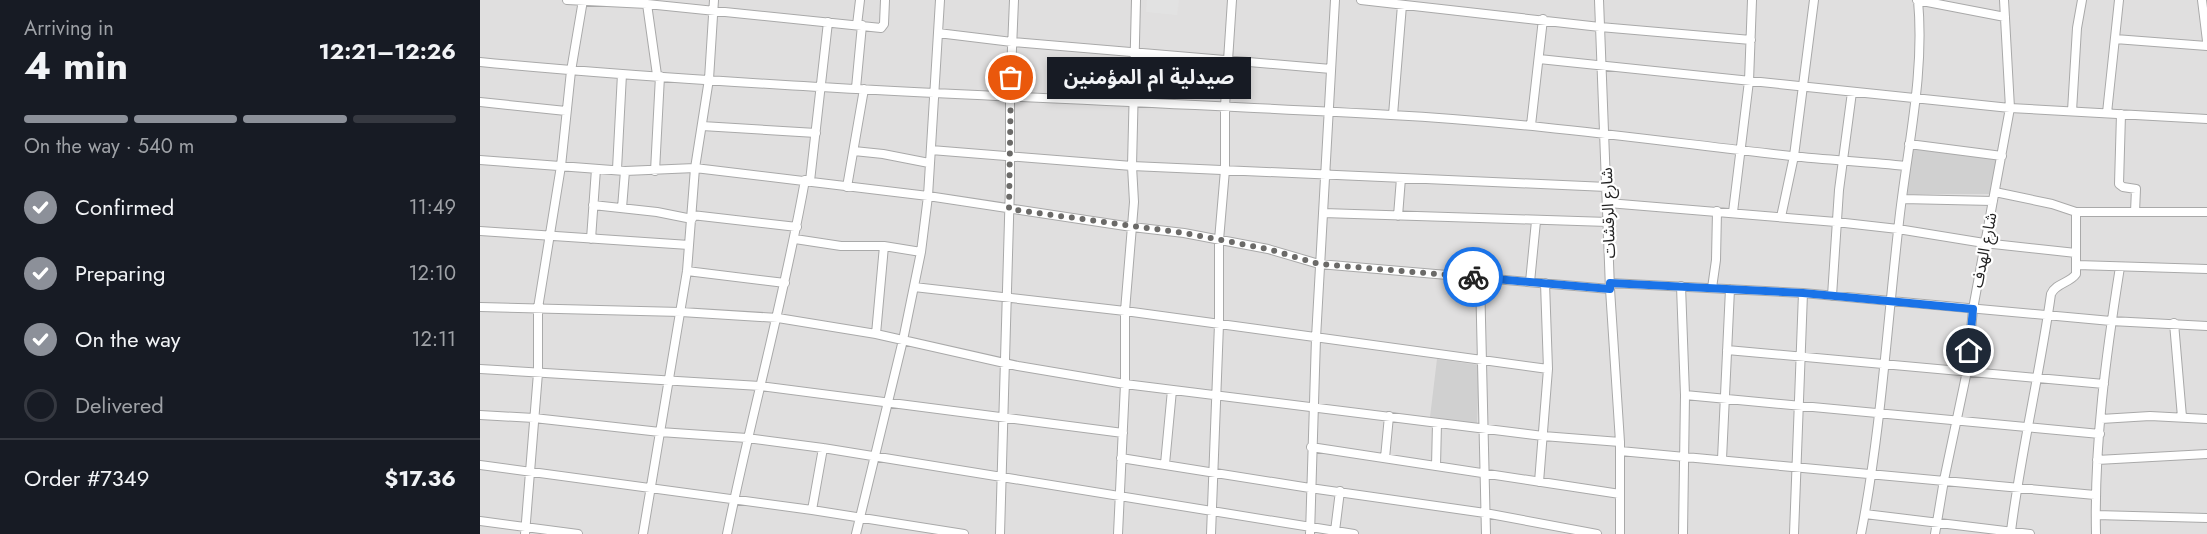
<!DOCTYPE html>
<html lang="en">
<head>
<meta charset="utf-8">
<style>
	:root { --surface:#171b24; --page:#242831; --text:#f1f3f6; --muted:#9ea1a6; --line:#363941; --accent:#8c9099 }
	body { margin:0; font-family:Jost,"Noto Sans Arabic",sans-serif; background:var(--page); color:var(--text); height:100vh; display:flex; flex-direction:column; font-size:22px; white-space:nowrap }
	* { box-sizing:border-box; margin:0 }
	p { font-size:20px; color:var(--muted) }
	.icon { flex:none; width:33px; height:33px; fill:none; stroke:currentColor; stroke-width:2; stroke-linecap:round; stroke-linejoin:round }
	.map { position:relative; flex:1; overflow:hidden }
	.details { display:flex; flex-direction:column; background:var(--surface); width:480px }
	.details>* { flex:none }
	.pin { position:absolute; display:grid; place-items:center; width:51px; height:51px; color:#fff; margin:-26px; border:3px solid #fff; border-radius:50%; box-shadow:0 2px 6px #0007 }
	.courier { position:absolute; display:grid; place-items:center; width:60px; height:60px; margin:-30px; border:4px solid #1a73e8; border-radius:50%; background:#fff; color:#222; box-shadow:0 2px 8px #0007 }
	.bubble { position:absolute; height:42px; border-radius:0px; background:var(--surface); box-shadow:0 3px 9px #0003; font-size:20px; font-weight:700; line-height:42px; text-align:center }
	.headline em { font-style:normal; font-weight:700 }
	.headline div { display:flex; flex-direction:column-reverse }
	.headline { display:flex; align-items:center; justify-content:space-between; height:102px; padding:0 24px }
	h1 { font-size:39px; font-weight:700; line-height:45px }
	.bar { display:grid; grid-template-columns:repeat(4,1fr); gap:9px 6px; align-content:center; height:72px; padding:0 24px }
	.bar i { height:8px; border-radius:4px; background:var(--line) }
	.bar .on { background:var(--accent) }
	.bar p { grid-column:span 4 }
	.line { display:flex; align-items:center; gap:15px; padding:0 24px; border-top:2px solid var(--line) }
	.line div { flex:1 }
	ol { padding:0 24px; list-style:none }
	li { display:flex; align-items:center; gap:18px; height:66px }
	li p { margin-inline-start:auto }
	li .icon { padding:6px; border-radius:50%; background:var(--accent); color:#fff; stroke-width:4 }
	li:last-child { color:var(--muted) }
	li i { width:33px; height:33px; border:3px solid var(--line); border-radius:50% }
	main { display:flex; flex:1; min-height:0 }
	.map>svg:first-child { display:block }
	.residential { fill:#e0dfdf }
	.religious { fill:#d0d0d0 }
	.parking { fill:#e2e2e2 }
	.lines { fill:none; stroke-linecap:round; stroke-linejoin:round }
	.minor-casing { stroke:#a9a9a9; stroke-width:10 }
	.minor { stroke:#fff; stroke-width:8 }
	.done { stroke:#6b6a68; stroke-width:6; stroke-dasharray:0 10.8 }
	.route { stroke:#1a73e8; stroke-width:8 }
	.labels { text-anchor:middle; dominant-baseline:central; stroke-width:4.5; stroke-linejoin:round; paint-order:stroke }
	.street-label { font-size:16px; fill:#222; stroke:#fff }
</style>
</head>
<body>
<main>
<section class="details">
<div class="headline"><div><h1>4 min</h1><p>Arriving in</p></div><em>12:21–12:26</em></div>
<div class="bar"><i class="on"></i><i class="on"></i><i class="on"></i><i></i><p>On the way · 540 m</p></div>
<ol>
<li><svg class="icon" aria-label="check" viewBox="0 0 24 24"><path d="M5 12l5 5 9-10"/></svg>Confirmed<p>11:49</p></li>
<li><svg class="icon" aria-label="check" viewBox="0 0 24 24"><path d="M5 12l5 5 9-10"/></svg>Preparing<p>12:10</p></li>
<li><svg class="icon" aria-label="check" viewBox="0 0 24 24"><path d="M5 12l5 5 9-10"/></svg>On the way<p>12:11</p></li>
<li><i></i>Delivered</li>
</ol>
<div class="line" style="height:78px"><div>Order #7349</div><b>$17.36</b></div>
</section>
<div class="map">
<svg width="1727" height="534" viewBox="0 0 1727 534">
	<rect width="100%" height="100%" fill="#f2efe9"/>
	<!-- residential -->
	<path class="residential" d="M0 0H1727V534H0Z"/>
	<!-- religious -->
	<path class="religious" d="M1429 149 1512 158 1516 160 1510 194H1425Z
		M957 359 999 365 997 424 950 417Z"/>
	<!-- parking -->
	<path class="parking" d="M667 0H699L697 15 666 12Z"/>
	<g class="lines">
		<defs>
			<path id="minor" d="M87 0 167 4 401 28 404 24 405 0
				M881 0 1120 27 1271 40
				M1119 0 1130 289 1140 442V534
				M1437 0 1525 17
				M1722 0 1727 41
				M167 4 177 75
				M377 25 380 0
				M458 33 532 42 851 69
				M1635 39 1727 46
				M1059 59 1530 108 1727 119
				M0 62C303 91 607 98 911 115 1045 122 1178 141 1311 156 1349 160 1388 162 1426 166
				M376 88 382 25
				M0 102 86 111
				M1592 111 1597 28 1602 0
				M1627 113 1639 0
				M1641 114 1639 184 1643 187 1656 189 1655 212
				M913 115 922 5
				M1051 125 1063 19
				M222 126 336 133
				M1429 144 1522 156
				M451 150 652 166 1127 187
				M374 151 403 154 449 163
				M0 160 145 171 215 168 448 196 652 227 704 233 788 249 839 264 1130 289
				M137 169 142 74
				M175 171 180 76
				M330 181 348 22
				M367 187 384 89
				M1515 192 1572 204 1596 212H1727
				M1422 199 1513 201
				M1128 203 1356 222 1418 229 1504 243 1596 253
				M113 205 177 212 212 219
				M142 208 145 171
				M1253 212 1269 81 1272 0
				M843 213 1128 222
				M212 215 317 227
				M918 216 921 178
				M1301 217 1314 156 1334 0
				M0 231 209 245
				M111 239 116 169
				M315 239 361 246H404L441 252
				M1597 265 1727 269
				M207 271 305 283
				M1000 277 1006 534
				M1050 282 1056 221
				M1130 283 1323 293 1631 321 1727 326
				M1201 286 1205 395 1203 534
				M434 287 645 311 1068 369
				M1232 288 1236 260 1237 211
				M1352 296 1359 190 1372 92
				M0 307 201 312 298 318 396 334 538 366 645 384 1063 436 1140 442
				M1694 323 1702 417
				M396 334 404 246
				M1247 350 1624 384
				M0 369 280 386 643 433
				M1205 395 1620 434
				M0 415 54 418 180 432 267 438 343 448 874 534
				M1621 419 1670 416 1727 419
				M831 447 1140 494
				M1140 451 1615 495
				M641 458 830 488 1005 513 1117 534
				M905 458 909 416
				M1242 459 1250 289
				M1617 460 1727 454
				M685 464 692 390
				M0 465 332 510 484 534
				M956 466 957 423
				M1059 482 1068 369 1065 283
				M332 510 343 448
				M1385 514 1550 534
				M1616 515 1727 518
				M0 521 98 534
				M855 531 860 491
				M1531 531C1541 451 1560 373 1571 294 1576 283 1590 283 1596 274V212
				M45 534 58 373V308L81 166 91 71 103 0
				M163 534 207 271 215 168 229 79 234 0
				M247 534C271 416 304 299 325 180
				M376 534 423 340 441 252 448 196 460 0
				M520 534 530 185V97L534 0
				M638 534 645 384V311L654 202 652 166 656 0
				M731 534 739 324V240L745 170V106L752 0
				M830 534 836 338 855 0
				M1314 534 1323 293
				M1381 534C1401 431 1407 326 1419 222 1427 148 1445 75 1438 0
				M1455 534 1464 480 1487 371 1493 309 1530 108 1524 0
				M1616 534C1614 444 1626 355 1640 267"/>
		</defs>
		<!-- minor casing -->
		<use href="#minor" class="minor-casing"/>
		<!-- minor -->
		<use href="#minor" class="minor"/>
	</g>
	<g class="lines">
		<!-- done -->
		<path class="done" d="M531 78 529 209 704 233 788 249 839 264 993 277"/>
		<!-- route -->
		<path class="route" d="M993 277 1130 289V283L1323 293 1493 309 1489 351"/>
	</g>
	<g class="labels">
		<!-- street labels -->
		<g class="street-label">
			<text transform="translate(1128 213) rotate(-92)">شارع الرقشات</text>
			<text transform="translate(1504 250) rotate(-79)">شارع الهدف</text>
		</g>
	</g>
</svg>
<div class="pin" style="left:531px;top:78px;background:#ea580c"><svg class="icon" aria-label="bag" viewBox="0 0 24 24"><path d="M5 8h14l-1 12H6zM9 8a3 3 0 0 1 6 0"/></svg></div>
<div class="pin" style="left:1489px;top:351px;background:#1f2937"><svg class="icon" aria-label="home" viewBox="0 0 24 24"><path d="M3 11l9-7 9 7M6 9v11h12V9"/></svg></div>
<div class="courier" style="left:993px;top:277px"><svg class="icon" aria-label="bike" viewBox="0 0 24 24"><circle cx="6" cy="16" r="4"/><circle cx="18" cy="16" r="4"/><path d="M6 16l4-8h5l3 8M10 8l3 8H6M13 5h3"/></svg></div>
<div class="bubble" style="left:567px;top:57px;width:204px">صيدلية ام المؤمنين</div>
</div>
</main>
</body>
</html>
